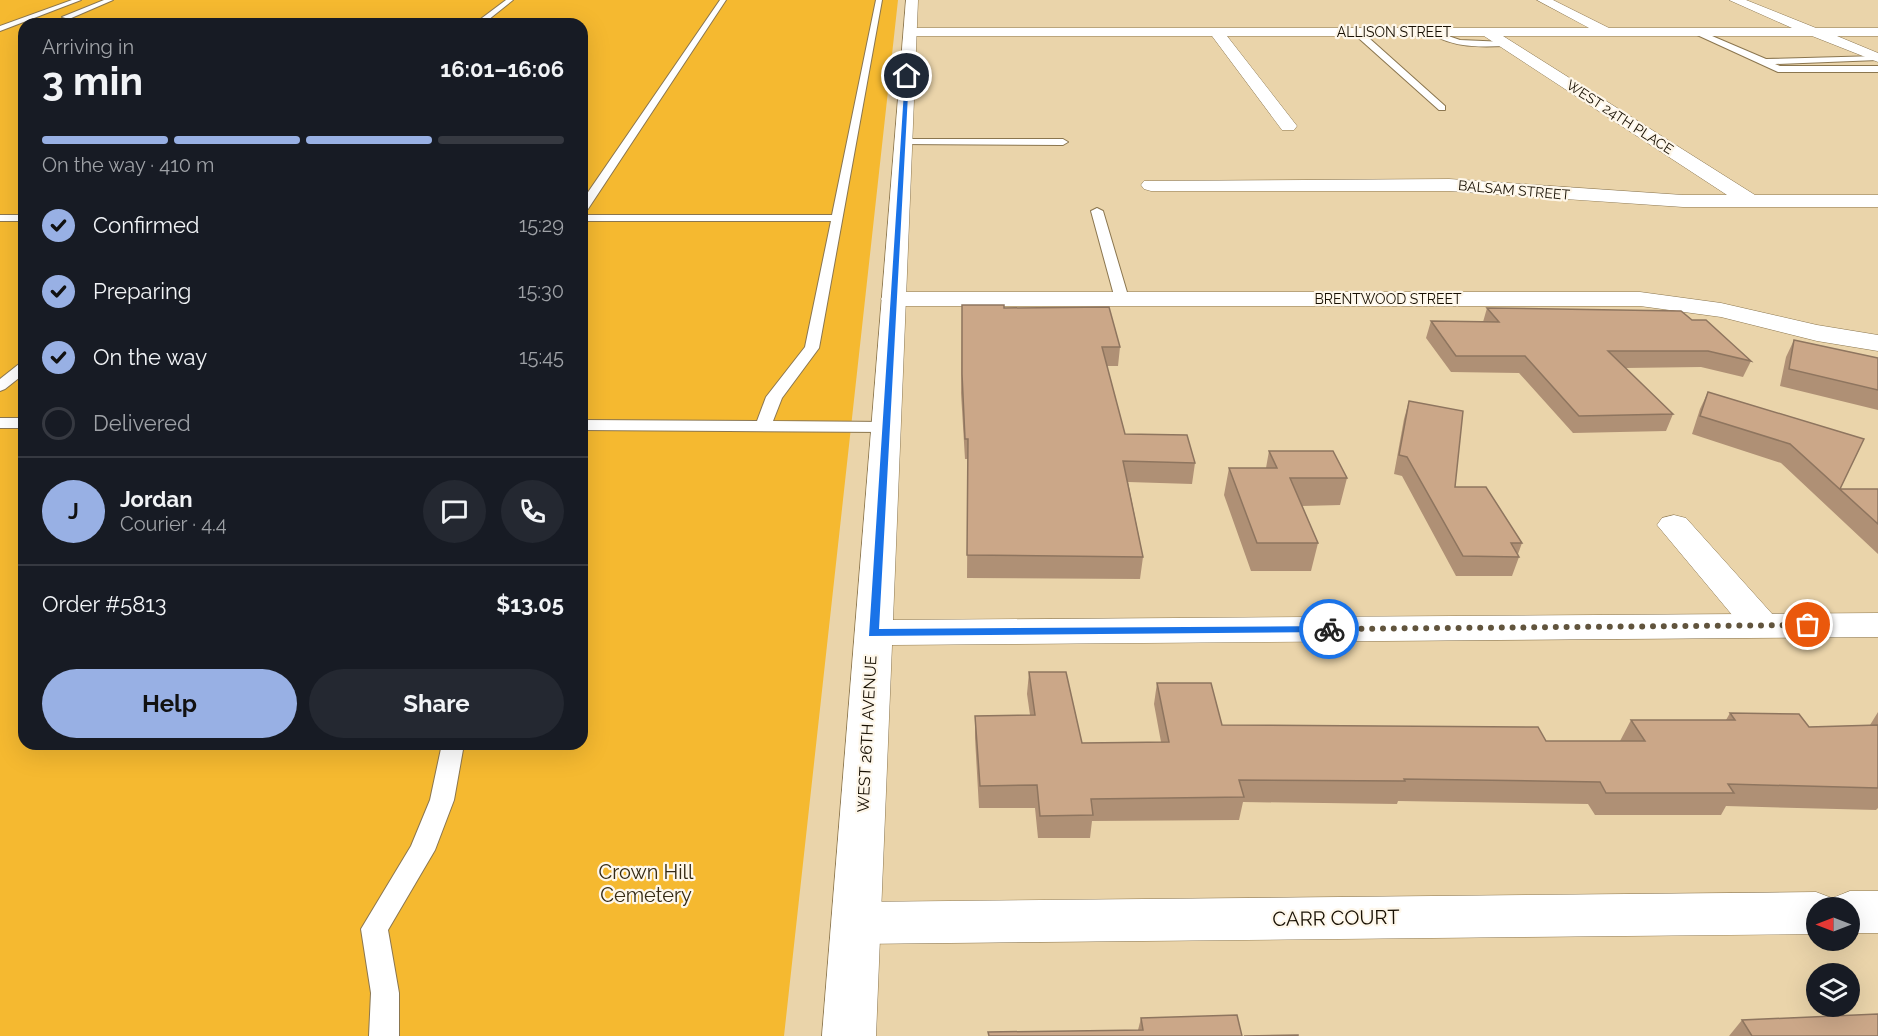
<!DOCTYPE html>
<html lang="en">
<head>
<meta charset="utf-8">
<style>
	:root { --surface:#171b24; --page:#242831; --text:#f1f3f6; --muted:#9ea1a6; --line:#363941; --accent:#98b0e4 }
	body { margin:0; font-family:Raleway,sans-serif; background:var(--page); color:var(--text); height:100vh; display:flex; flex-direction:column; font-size:22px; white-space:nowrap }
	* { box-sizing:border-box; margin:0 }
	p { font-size:20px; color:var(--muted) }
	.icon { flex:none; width:33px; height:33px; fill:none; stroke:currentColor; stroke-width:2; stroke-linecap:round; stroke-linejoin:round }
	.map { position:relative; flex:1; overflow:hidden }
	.panel { position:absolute; left:18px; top:18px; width:570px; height:732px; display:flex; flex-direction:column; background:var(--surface); border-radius:18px; box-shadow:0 6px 24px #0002 }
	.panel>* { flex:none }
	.needle { width:39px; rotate:270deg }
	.buttons { position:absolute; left:1806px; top:897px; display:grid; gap:12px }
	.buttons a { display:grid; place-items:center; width:54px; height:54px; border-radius:50%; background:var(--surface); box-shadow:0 6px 24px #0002; font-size:30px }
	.pin { position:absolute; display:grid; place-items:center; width:51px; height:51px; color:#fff; margin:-26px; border:3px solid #fff; border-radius:50%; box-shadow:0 2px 6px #0007 }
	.courier { position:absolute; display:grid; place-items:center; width:60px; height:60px; margin:-30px; border:4px solid #1a73e8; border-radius:50%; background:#fff; color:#222; box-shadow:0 2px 8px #0007 }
	.head em { font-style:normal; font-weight:700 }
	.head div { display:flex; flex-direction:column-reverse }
	.head { display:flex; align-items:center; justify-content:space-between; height:102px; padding:0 24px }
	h1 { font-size:39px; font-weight:700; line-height:45px }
	.bar { display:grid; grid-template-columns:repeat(4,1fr); gap:9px 6px; align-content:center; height:72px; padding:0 24px }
	.bar i { height:8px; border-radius:4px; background:var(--line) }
	.bar .selected { background:var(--accent) }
	.bar p { grid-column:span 4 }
	.line { display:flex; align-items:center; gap:15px; padding:0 24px; border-top:2px solid var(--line) }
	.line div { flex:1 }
	.round { display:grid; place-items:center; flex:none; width:63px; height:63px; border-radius:32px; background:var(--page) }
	ol { padding:0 24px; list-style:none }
	li { display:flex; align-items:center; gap:18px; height:66px }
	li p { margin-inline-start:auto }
	li .icon { padding:6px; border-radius:50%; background:var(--accent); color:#111; stroke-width:4 }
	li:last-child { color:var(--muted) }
	li i { width:33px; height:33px; border:3px solid var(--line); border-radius:50% }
	.primary-button { display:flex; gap:12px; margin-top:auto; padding:12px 24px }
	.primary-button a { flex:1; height:69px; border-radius:36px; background:var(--accent); color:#111; font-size:24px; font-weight:700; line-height:69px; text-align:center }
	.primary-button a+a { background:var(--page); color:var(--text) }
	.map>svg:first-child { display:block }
	.green { fill:#f5b930; fill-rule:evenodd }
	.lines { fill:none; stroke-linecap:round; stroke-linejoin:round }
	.service-casing { stroke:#8b764f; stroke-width:2 }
	.minor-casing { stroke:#8b764f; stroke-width:1 }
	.tertiary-casing { stroke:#8b764f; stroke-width:1 }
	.service { fill:#fff; fill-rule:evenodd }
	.minor { fill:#fff; fill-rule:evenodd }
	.tertiary { fill:#fff; fill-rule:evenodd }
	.wall { fill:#af9075 }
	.building { fill:#cba788; stroke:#8e755f; stroke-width:1.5 }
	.route { fill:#1a73e8 }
	.done { stroke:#61543d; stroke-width:6; stroke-dasharray:0 10.8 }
	.labels { text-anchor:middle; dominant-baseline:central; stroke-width:4.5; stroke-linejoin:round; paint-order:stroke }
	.far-street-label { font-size:14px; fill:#170f02; stroke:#fef7ea }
	.street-label { font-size:16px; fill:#170f02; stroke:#fef7ea }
	.near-park-label { font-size:20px; fill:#352a14; stroke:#fef7ea }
	.near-street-label { font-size:20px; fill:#170f02; stroke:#fef7ea }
</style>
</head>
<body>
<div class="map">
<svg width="1878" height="1036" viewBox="0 0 1878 1036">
	<rect width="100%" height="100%" fill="#ead4aa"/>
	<!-- green -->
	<path class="green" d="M0 0H898L784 1036H0ZM24 24H582V744H24Z"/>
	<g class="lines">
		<defs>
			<path id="service" d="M72 0H81L0 31V26Z
				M104 0H113L69 19 62 17Z
				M506 0H513L483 24H474Z
				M720 0H726L588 209 582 212V201Z
				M876 0H882L819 348 782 398 773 421 886 422 894 427 886 432 582 430V420L757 421 766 397 805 347 831 221H582V215H832Z
				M1354 30H1360L1445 106V110H1439L1354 34Z
				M1431 30 1460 40 1506 42 1510 44 1506 46C1479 47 1455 48 1431 34Z
				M1698 30 1766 59 1878 56V60L1775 64 1780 66H1878V72H1778L1695 34 1694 32Z
				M903 139H1063L1068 142 1063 145 899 144V140Z
				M1097 208 1103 211 1129 299 1127 302H1117L1115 299 1091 211Z
				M0 215H24V221H0Z
				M24 363V374L5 389 0 391V379L19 364Z
				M0 418H24V428H0Z
				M442 744H464L454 800 435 850 388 930 399 993V1036H369L371 993 361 929 411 846 430 800Z"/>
			<path id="minor" d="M1537 0H1553L1609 28H1792L1729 0H1746L1816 28H1878V36H1837L1878 53V62L1812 36H1503L1755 195H1878V207H1683L1449 191H1151L1144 189 1141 185 1144 181 1449 179 1683 195H1727L1484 36H1227L1297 126 1294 130H1282L1212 36H910L903 32 910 28H1589Z
				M893 292H1640L1721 303 1817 325 1878 335V351L1817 341 1721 317 1640 306H893L884 304 881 299 884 294Z
				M1674 515 1686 518 1774 616 1780 625 1774 634 1761 637 1748 634 1657 525 1662 518Z
				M1850 891H1878V933H1850V908H1816V934L856 944 839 938 832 923 839 908 856 902 1816 892 1832 898Z"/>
			<path id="tertiary" d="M906 0H918L893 620 1878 613V637L892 645 876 1036H822Z"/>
		</defs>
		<!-- service casing -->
		<use href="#service" class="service-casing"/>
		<!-- minor casing -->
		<use href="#minor" class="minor-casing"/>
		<!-- tertiary casing -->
		<use href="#tertiary" class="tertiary-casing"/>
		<!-- service -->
		<use href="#service" class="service"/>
		<!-- minor -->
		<use href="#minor" class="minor"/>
		<!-- tertiary -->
		<use href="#tertiary" class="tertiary"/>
	</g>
	<!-- wall -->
	<path class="wall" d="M962 305 1004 308 1120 347 1118 366H1107L1125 434 1195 463 1192 484 1128 482 1143 557 1140 579 967 578 968 459H965L961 393Z
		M1487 308 1692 320 1751 361 1743 377 1701 367 1625 368 1673 414 1666 431 1573 433 1519 373 1451 372 1426 338 1431 321 1483 322Z
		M1794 340 1878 358V410L1780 386 1786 357Z
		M1708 392 1864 439 1840 489H1878V554L1781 463 1692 434 1700 409Z
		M1409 401 1455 487 1522 543 1518 554 1519 557 1512 576H1456L1402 476 1394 474 1404 419Z
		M1269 451 1347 478 1340 505 1302 506 1318 543 1311 571H1251L1224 495 1229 468H1266Z
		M1029 672 1082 743 1161 742 1154 704 1157 683 1222 725 1546 741H1620L1631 720H1726L1730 713 1809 727 1870 725 1878 712V808L1876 810 1726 806 1721 815H1595L1588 804 1398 801 1397 804 1243 802 1239 820 1092 821 1090 838H1038L1035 808H979L975 738V716L1030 715 1027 694Z
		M1141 1018 1242 1036 1138 1030Z
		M1742 1020 1878 1036H1729Z"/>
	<!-- building -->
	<path class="building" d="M962 305H1004V308L1109 307 1120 347H1102L1125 434 1187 435 1195 463 1123 461 1143 557 967 555 968 439H965L962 374Z
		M1487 308 1681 311 1692 320H1706L1751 361 1708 351H1608L1673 414 1579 416 1525 356H1456L1431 321 1499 322Z
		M1794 340 1878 358V390L1789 369Z
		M1708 392 1864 439 1840 489H1878V524L1790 444 1700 416Z
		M1409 401 1463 411 1455 487H1486L1522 543H1511L1519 557 1463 556 1407 457 1399 455Z
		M1269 451H1333L1347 478H1290L1318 543H1257L1229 468H1277Z
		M1029 672H1066L1082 743 1169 742 1157 683H1211L1222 725 1538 727 1546 741H1645L1631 720H1735L1730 713 1799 714 1809 727 1878 725V788L1728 784 1734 793H1606L1600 782 1404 779 1405 781 1239 780 1244 797 1091 799 1093 815 1040 816 1037 785 980 786 975 716 1035 715Z
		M1878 1014V1036H1752L1742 1020Z
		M1237 1015 1242 1036H989L988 1032 1143 1030 1141 1018Z
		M1298 1035V1036H1244Z"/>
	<!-- route -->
	<path class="route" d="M905 75 909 76 879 629 1329 626 1333 627V632L869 636Z"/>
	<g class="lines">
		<!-- done -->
		<path class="done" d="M1329 629 1808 625"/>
	</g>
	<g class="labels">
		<!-- far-street labels -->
		<g class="far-street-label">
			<text x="1394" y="32">ALLISON STREET</text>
			<text transform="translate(1620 117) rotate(33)">WEST 24TH PLACE</text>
			<text transform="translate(1514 190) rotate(5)">BALSAM STREET</text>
			<text x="1388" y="299">BRENTWOOD STREET</text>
		</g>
		<!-- street labels -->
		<g class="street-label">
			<text transform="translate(867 734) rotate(-87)">WEST 26TH AVENUE</text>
		</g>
		<!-- near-park labels -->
		<g class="near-park-label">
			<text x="646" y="872">Crown Hill<tspan x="646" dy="23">Cemetery</tspan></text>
		</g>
		<!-- near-street labels -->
		<g class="near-street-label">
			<text transform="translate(1336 918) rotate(-1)">CARR COURT</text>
		</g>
	</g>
</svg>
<div class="buttons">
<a><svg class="needle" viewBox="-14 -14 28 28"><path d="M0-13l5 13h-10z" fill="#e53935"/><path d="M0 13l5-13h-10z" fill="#9ea1a6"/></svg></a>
<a><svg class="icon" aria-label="layers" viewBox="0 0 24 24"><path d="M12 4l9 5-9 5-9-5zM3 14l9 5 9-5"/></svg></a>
</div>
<div class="pin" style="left:1808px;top:625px;background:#ea580c"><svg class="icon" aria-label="bag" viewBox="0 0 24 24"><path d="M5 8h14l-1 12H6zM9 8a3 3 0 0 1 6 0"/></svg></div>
<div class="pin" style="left:907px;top:76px;background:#1f2937"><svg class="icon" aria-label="home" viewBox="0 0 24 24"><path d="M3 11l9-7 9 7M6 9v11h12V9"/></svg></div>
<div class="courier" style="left:1329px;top:629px"><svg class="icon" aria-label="bike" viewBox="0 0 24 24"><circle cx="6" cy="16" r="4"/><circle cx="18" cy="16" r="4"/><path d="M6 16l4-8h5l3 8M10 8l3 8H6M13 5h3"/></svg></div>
<section class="panel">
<div class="head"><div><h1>3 min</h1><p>Arriving in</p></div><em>16:01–16:06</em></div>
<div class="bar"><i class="selected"></i><i class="selected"></i><i class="selected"></i><i></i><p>On the way · 410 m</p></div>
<ol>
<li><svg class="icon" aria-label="check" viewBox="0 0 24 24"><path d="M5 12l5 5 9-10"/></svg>Confirmed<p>15:29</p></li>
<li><svg class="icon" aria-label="check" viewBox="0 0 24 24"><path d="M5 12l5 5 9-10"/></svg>Preparing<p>15:30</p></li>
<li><svg class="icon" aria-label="check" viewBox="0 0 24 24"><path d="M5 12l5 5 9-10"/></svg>On the way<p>15:45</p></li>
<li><i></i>Delivered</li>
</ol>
<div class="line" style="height:108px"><b class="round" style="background:var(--accent);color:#111">J</b><div><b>Jordan</b><p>Courier · 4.4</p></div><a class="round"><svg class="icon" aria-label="chat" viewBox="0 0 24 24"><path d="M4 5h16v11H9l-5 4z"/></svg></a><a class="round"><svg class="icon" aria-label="phone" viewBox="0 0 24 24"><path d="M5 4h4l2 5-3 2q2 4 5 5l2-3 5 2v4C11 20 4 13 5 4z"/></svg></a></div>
<div class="line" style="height:78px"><div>Order #5813</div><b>$13.05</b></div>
<div class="primary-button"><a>Help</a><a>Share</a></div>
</section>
</div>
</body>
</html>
